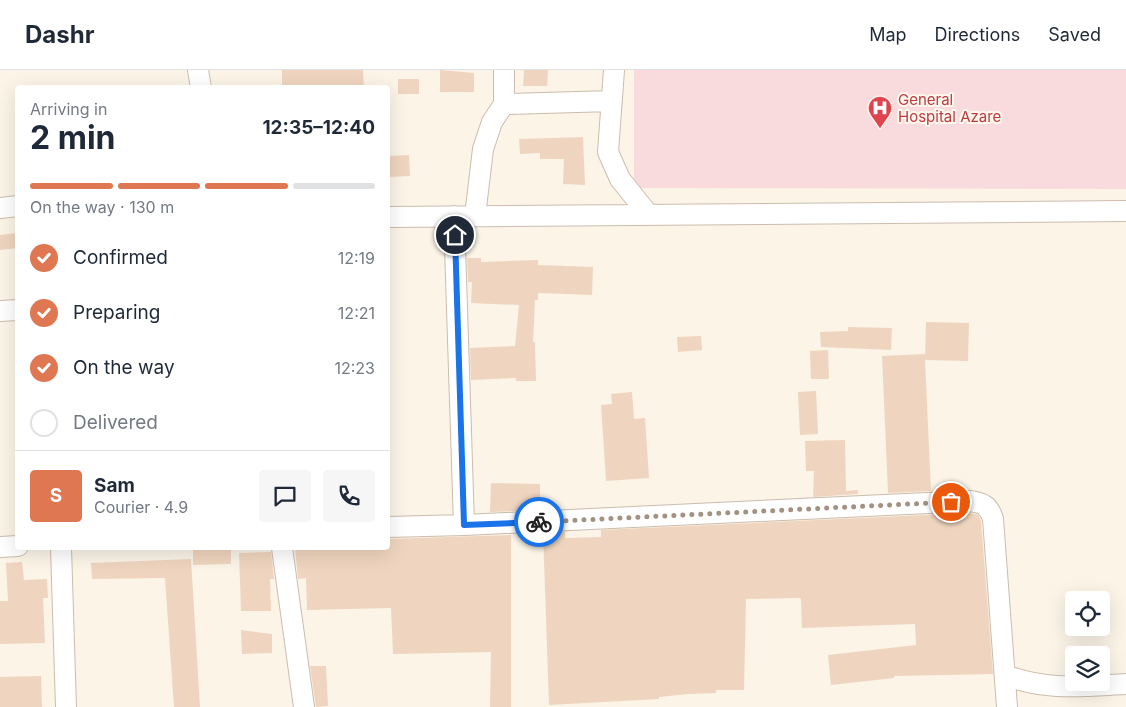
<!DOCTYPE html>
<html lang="en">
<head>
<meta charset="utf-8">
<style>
	:root { --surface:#fff; --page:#f6f6f7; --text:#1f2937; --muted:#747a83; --line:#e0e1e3; --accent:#df7752 }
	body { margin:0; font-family:Inter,sans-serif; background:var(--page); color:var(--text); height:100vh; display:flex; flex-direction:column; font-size:19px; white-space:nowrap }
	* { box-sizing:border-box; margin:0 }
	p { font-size:16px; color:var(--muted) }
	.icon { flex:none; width:28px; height:28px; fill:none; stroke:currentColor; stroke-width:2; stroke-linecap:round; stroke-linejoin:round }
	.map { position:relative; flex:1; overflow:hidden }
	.sheet { position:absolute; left:15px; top:15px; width:375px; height:465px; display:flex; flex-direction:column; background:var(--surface); border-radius:5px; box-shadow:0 5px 20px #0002 }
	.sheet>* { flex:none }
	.buttons { position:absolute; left:1065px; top:521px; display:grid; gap:10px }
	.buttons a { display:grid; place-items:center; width:45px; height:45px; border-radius:5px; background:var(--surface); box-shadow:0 5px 20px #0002; font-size:25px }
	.pin { position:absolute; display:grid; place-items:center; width:42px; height:42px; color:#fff; margin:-21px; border:2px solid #fff; border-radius:50%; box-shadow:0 1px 5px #0007 }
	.courier { position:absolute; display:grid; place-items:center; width:50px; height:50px; margin:-25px; border:4px solid #1a73e8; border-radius:50%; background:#fff; color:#222; box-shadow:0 1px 6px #0007 }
	.head em { font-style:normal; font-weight:700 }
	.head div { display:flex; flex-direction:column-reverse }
	.head { display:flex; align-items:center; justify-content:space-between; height:85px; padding:0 15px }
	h1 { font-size:32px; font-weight:700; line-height:38px }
	.bar { display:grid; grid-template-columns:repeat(4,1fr); gap:8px 5px; align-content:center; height:60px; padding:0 15px }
	.bar i { height:6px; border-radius:4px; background:var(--line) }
	.bar .active { background:var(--accent) }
	.bar p { grid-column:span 4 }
	.line { display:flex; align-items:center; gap:12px; padding:0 15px; border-top:1px solid var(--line) }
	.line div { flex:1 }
	.round { display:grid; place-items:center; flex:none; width:52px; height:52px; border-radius:5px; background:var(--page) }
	ol { padding:0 15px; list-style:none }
	li { display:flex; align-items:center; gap:15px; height:55px }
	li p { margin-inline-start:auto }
	li .icon { padding:5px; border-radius:50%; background:var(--accent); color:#fff; stroke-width:4 }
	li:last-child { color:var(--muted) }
	li i { width:28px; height:28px; border:2px solid var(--line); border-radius:50% }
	header { display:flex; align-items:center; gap:30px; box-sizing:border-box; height:70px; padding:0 25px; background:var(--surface); border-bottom:1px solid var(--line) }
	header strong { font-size:24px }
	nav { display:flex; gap:28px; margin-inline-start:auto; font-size:18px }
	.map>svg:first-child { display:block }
	.medical { fill:#f9dadd }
	.building { fill:#efd5bf }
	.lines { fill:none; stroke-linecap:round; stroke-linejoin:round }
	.minor-casing { stroke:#cdbcad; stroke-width:22 }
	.minor { stroke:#fff; stroke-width:20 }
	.done { stroke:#a39182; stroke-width:5; stroke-dasharray:0 9 }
	.route { stroke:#1a73e8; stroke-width:6 }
	.labels { text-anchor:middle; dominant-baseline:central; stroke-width:4; stroke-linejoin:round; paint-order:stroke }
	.health-label { font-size:15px; fill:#be3a42; stroke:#fef8ed; text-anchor:start }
</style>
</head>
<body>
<header>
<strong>Dashr</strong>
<nav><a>Map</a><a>Directions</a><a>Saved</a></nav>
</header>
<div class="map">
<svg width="1126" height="637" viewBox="0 0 1126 637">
	<rect width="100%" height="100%" fill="#fbf4e7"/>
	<!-- medical -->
	<path class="medical" d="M634 0H1126V119L634 118Z"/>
	<!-- building -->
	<path class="building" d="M282 0H363L364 18H282Z
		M440 0 474 3V22H440Z
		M524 0H548L547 16H523Z
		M398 9H419V24H398Z
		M583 67 585 115 563 114 564 89H540V83L520 84 519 69Z
		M409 85 410 106 388 107V86Z
		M18 163V178L0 180V165Z
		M467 188H481V192L538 190V195L593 197 592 225 538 223V230H535L533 272H535L536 311H516V308L471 310 470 278 515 276 519 235 471 233 472 212H468Z
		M926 252 969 253 968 291 925 290 931 421 888 423 882 286 925 284V290Z
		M848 257 892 258 891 280 821 277 820 262 848 261Z
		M701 266 702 280 678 282 677 267Z
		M828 280 829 309H811L810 281Z
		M816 321 818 364 800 365 798 322Z
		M632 322 634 349 645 348 649 408 606 411 601 335 612 334 611 324Z
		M845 370 846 421 858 420V424L813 427 814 401H806L805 371Z
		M491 413 540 414V440L490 442Z
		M969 443 978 445 981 451 993 604 894 606V608L831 615 828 585 916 575 915 554 802 558 801 529 799 528 746 529 744 620H716V623L688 624 659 627V629L549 635 543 463 565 462V468L601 467V460Z
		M511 465V637H490L491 582 393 584 391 538 307 540 306 508 298 509 295 478H388V469Z
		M231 479V494L193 495V480Z
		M271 482 274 509H270L271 541H241L239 483Z
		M191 489 200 637H174L165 508 92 509 91 493Z
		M22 492 24 510 47 509 48 528H43L45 573 0 574V531H8L6 493Z
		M241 560 272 564V583L242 584Z
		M310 596H326L328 636 316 637Z
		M41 606 42 637H0V607Z"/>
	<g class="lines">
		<defs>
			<path id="minor" d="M198 0 201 18
				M614 0 608 82 620 109 648 144
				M504 34 612 31
				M0 138 18 136
				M454 146 464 455
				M475 146 483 79 492 52 504 34V0
				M388 147 1126 141
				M0 241 18 240
				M388 457 464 455 970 431C984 433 989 436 993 449L1007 637
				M0 477 18 476
				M61 478 66 637
				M282 478 304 637
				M1005 605C1047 621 1083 616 1126 614"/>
		</defs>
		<!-- minor casing -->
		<use href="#minor" class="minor-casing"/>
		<!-- minor -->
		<use href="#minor" class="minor"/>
	</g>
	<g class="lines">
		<!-- done -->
		<path class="done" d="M539 452 951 432"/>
		<!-- route -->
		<path class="route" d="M455 165 464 455 539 452"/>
	</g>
	<!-- icons -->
	<defs>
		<symbol id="hospital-pin" viewBox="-11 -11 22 30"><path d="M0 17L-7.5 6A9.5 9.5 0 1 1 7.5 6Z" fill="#e0444e" stroke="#fef8ed"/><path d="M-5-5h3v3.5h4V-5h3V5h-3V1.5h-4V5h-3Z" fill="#fff"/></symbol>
	</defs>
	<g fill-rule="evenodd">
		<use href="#hospital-pin" x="866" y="24" width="28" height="38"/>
	</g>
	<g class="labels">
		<!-- health labels -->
		<g class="health-label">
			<text x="898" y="29">General<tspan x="898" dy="17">Hospital Azare</tspan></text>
		</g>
	</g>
</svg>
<div class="buttons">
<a><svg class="icon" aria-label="locate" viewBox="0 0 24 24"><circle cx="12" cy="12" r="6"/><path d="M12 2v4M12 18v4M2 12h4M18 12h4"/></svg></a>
<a><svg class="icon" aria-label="layers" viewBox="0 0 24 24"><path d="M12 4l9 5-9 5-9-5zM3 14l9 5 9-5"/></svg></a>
</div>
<div class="pin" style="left:951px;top:432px;background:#ea580c"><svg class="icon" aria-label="bag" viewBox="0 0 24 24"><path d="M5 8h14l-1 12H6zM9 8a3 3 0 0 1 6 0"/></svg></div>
<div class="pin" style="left:455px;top:165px;background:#1f2937"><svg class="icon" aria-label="home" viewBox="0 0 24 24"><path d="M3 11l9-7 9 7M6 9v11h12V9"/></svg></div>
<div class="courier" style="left:539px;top:452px"><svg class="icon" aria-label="bike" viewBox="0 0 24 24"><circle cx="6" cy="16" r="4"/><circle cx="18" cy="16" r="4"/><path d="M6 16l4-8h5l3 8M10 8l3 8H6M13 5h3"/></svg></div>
<section class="sheet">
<div class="head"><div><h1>2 min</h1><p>Arriving in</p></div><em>12:35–12:40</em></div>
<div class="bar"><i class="active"></i><i class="active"></i><i class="active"></i><i></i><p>On the way · 130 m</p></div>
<ol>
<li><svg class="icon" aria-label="check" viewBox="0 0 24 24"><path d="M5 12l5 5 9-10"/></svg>Confirmed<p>12:19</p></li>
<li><svg class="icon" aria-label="check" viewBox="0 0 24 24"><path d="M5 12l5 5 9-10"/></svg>Preparing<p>12:21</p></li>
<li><svg class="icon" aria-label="check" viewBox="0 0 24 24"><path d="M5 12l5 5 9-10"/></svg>On the way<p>12:23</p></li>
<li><i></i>Delivered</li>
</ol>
<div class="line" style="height:90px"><b class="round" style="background:var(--accent);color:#fff">S</b><div><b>Sam</b><p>Courier · 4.9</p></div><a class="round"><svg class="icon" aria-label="chat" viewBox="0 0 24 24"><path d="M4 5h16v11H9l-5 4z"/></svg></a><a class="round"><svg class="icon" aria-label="phone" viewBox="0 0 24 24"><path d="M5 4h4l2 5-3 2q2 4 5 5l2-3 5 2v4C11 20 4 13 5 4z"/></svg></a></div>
</section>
</div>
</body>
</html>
